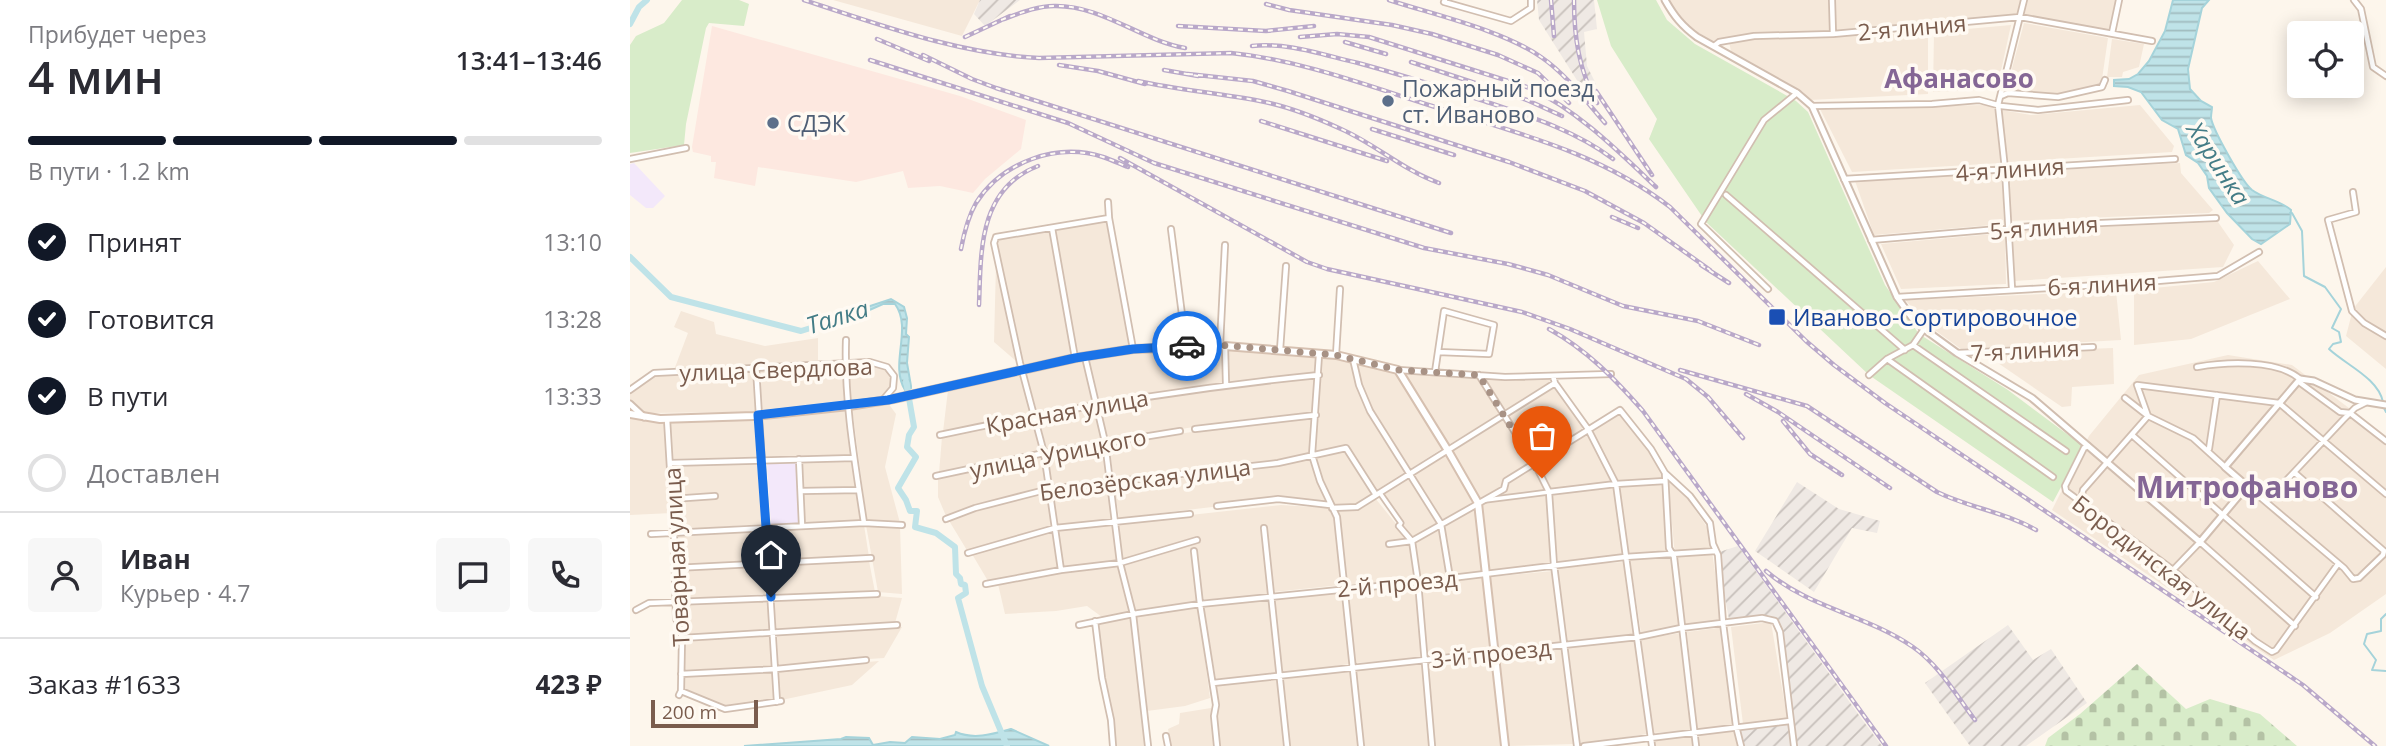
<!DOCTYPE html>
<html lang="ru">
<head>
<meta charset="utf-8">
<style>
	:root { --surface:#fff; --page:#f7f7f7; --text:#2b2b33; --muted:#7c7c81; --line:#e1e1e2; --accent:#111827 }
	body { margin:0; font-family:"Open Sans",sans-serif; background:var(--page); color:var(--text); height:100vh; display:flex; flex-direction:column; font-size:26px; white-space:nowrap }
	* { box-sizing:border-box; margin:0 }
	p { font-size:23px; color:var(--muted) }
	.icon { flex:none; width:38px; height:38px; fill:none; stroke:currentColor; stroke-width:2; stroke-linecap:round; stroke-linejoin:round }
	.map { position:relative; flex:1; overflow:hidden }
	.details { display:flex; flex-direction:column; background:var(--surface); width:630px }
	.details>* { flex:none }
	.controls { position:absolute; left:1657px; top:21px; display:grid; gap:14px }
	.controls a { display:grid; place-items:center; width:77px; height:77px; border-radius:7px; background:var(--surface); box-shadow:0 4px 18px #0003; font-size:35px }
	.scale { position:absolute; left:21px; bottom:18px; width:107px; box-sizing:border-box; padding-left:7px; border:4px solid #7a5c4d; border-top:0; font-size:19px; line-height:24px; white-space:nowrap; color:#7a5c4d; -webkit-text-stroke:5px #fffaf3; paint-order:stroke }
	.pin { position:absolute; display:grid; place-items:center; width:60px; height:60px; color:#fff; margin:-72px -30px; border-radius:50% 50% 50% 0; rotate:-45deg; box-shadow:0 0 7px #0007 }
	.pin .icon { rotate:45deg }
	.courier { position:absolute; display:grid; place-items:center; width:70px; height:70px; margin:-35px; border:5px solid #1a73e8; border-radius:50%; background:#fff; color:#222; box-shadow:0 2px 9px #0007 }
	.summary em { font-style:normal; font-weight:600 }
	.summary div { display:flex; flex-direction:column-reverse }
	.summary { display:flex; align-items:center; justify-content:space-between; height:119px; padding:0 28px }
	h1 { font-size:46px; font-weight:600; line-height:52px }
	.bar { display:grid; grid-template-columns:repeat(4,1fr); gap:10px 7px; align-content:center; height:84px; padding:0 28px }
	.bar i { height:9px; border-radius:5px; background:var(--line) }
	.bar .current { background:var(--accent) }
	.bar p { grid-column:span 4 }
	.line { display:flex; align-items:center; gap:18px; padding:0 28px; border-top:2px solid var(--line) }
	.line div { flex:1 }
	.round { display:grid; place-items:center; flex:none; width:74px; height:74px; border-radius:7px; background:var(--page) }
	ol { padding:0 28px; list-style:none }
	li { display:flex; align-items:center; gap:21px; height:77px }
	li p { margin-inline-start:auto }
	li .icon { padding:7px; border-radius:50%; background:var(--accent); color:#fff; stroke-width:4 }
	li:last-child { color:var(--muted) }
	li i { width:38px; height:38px; border:4px solid var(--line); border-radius:50% }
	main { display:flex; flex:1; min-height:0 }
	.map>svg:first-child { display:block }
	.residential { fill:#f5e8da }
	.commercial { fill:#fde8e0 }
	.industrial { fill:url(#industrial-furrows) }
	.education { fill:#f3e8fa }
	.green { fill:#d8ecc9 }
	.cemetery { fill:url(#cemetery-stones) }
	.water { fill:url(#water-rules); stroke:#a5d3da; stroke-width:2 }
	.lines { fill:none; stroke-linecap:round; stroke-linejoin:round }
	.stream { stroke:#a5d3da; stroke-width:2 }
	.river { stroke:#bfe3e8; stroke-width:6 }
	.pedestrian-casing { stroke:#d1beb0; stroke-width:7 }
	.minor-casing { stroke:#d1beb0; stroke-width:8 }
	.tertiary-casing { stroke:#d1beb0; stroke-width:9 }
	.secondary-casing { stroke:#d6c0b0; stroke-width:10 }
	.pedestrian { stroke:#fff; stroke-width:3.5 }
	.minor { stroke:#fff; stroke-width:4.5 }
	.tertiary { stroke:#fff; stroke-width:5 }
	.secondary { stroke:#fff; stroke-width:6 }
	.rail-casing { stroke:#b9a8c9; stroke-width:4.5 }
	.rail { stroke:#fffaf3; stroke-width:2; stroke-dasharray:5; stroke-linecap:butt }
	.done { stroke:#a89285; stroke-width:7; stroke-dasharray:0 12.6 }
	.route { stroke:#1a73e8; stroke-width:9 }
	.service-dot { fill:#5c6f8a; stroke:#fffaf3; stroke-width:2.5 }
	.transit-dot { fill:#1a4fb4; stroke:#fffaf3; stroke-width:2.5 }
	.labels { text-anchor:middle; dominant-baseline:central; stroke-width:7; stroke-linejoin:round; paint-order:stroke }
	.street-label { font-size:23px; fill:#7a5c4d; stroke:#fffaf3 }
	.service-label { font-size:23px; fill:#4e5e75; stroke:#fffaf3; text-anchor:start }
	.transit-label { font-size:23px; fill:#164399; stroke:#fffaf3; text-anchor:start }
	.water-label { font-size:24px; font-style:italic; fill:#437c86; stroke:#fffaf3 }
	.quarter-label { font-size:26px; font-weight:bold; fill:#846695; stroke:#fffaf3 }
	.district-label { font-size:30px; font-weight:bold; fill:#846695; stroke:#fffaf3 }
</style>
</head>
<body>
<main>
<section class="details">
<div class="summary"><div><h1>4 мин</h1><p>Прибудет через</p></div><em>13:41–13:46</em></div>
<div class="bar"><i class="current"></i><i class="current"></i><i class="current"></i><i></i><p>В пути · 1.2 km</p></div>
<ol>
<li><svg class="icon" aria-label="check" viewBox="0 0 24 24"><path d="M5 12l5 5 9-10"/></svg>Принят<p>13:10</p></li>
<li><svg class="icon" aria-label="check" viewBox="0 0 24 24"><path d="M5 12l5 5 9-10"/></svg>Готовится<p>13:28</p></li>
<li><svg class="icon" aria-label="check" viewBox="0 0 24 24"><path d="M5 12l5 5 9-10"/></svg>В пути<p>13:33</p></li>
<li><i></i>Доставлен</li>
</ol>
<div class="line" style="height:126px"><a class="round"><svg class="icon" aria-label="person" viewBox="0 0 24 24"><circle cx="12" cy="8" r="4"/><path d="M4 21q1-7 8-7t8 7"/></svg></a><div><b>Иван</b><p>Курьер · 4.7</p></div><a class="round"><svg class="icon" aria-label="chat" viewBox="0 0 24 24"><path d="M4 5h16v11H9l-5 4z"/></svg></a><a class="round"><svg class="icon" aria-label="phone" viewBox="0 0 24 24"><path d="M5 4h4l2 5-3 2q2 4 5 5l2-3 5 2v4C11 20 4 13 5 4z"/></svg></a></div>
<div class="line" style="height:91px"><div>Заказ #1633</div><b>423 ₽</b></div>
</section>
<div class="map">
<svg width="1756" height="746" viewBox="0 0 1756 746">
	<defs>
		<pattern id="industrial-furrows" width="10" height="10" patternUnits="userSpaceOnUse" patternTransform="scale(1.75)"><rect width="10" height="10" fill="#efe9e4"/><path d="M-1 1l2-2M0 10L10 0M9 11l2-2" fill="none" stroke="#c7c0bb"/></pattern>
		<pattern id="cemetery-stones" width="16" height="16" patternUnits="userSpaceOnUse" patternTransform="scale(1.75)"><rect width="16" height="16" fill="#d8ecc9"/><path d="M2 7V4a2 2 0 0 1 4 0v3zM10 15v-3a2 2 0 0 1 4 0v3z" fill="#b4c2a5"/></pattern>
		<pattern id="water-rules" width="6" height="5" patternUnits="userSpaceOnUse" patternTransform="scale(1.75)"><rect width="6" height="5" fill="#bfe3e8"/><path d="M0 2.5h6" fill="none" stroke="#a0bbbe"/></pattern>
	</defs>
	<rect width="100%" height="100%" fill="#fdf6ec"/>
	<!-- residential -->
	<path class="residential" d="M203 0H350L332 36Z
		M1038 0H1199L1200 33 1126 35 1086 43 1056 25Z
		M1205 0H1392L1388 16 1206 33Z
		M1398 0H1486L1479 31 1394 17Z
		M1394 23 1478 38 1471 86 1428 95 1376 91Z
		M1381 25 1367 89 1303 92 1304 32Z
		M1298 33V94L1180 100 1173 92 1101 51 1099 42 1124 37Z
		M1482 39 1514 44 1509 67 1493 72 1492 77H1477Z
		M1353 105 1364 106 1371 163 1222 172 1190 109Z
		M1510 105 1544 146 1542 152 1378 162 1371 110 1401 115Z
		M1550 163 1551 173 1583 210 1579 213 1380 221 1377 173Z
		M1367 172 1372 174 1374 224 1244 235 1225 181Z
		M476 221 500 347 447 355 425 231Z
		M1588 222 1604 245 1593 267 1384 281 1380 231Z
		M422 225 445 355 393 367 364 342 366 265 362 234Z
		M1375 233 1376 284 1271 289 1251 244Z
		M1628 261 1660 299 1561 339 1504 345V290L1584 282Z
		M1756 267V369L1716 336 1723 309Z
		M1486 291 1491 340 1331 349 1302 328 1275 300Z
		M51 311 84 322 86 334 135 346 188 338V362L44 370 58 333 44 327Z
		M588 348 686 358 685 375 595 382 469 402 458 359 503 352Z
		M1483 348 1484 384 1442 387 1441 406 1432 407 1368 363 1372 352Z
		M1598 355 1662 365 1756 436V594L1700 633 1644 660 1422 510 1459 436 1509 375Z
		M692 358 721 362 726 386 775 472 745 491 715 446 685 452Z
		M454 359 465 403 407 412 396 373Z
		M727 363 766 372 813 448 780 469 743 410 732 384Z
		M239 365 255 369 261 377 260 387 250 398 221 403 218 366Z
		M213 366 215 403 131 412 129 370Z
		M124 371 125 412 13 413 0 400V393L25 376Z
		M773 373 847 378 870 414 818 445Z
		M392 374 402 413 313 432 318 390Z
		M687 376 684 412 617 419 478 440 470 408 590 387Z
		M854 378 921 379V381L875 411Z
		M924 387 953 428 906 460 878 416Z
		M258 403 266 414 255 467 270 523 237 521 222 408Z
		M466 405 473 440 417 450 408 416Z
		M218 408 223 456 133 457 131 418Z
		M990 413 1034 473V481H988L959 429Z
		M404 416 412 452 309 473 312 437Z
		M0 417 36 420 42 513 0 515Z
		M125 418 127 457 41 459 39 420Z
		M683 418 679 453 647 460 484 481 479 444 617 424Z
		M873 419 903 464 874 480 872 488 849 500 821 450Z
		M957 431 981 481 921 491 909 465Z
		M474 443 480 482 422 488 417 454Z
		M716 450 743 494 727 505 704 507 684 457Z
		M816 453 844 502 812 520 783 474Z
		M413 454 418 489 362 502 316 516 308 497V477Z
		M222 459 226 487 182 488 179 491 182 494 227 493 231 521 174 523 171 461Z
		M680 459 696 504 650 499 489 518 484 487 648 466Z
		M127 463 132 524 45 530 43 502 77 500 80 497H43L42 465Z
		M904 468 915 491 869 495 877 491 878 483Z
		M778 477 809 523 782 537 749 496Z
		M1038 480 1057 498 1079 530 1092 622 1056 626 1045 556Z
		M1032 484 1039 555H1042L1050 627 1011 633 989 487Z
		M480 485 485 520 426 527 421 491Z
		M983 487 994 560 928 564 921 495Z
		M418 492 421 526 338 552 318 519 368 503Z
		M917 495 922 565 859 571 853 511 850 504 854 501Z
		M745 498 780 541 786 580 716 585 713 542 710 516 707 511 729 510Z
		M651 505 699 508 704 517 711 585 643 592 638 537 635 534 632 537 639 594 572 600 568 558 565 555 562 558 567 601 505 610 493 565 568 543 570 540 566 538 491 561 488 523Z
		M847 505 853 571 823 575 812 525Z
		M485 523 488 562 432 569 426 530Z
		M234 525 239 557 142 563 139 529Z
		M236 525 270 526 272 594 248 592Z
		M810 527 819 576 790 579 785 543Z
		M132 530 134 560 47 565 45 535Z
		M423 532 427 567 358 581 342 554Z
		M239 561 245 592 144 595 142 565Z
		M994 562 1005 634 937 641 927 566Z
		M134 566 135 594 48 599 47 571Z
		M488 566 501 612 472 617 457 606 426 611 375 614 368 584 432 572Z
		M923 571 932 642 868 650 860 577Z
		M854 577 862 650 797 657 791 585Z
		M785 585 792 658 726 663 717 591Z
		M711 591 720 664 653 673 644 598Z
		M247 596 272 598 265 623 146 629 144 599Z
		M138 599 140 631 53 637 48 619V603Z
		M638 599 647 674 586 679 573 606Z
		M568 607 580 698 555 706 517 711 505 616Z
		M500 617 517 746H484L474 676 468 624Z
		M1141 622 1157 718 1113 724 1101 627Z
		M272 627 254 658 148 665 147 634Z
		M1095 627 1107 725 1067 729 1057 632Z
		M141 633 142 666 53 670 54 640Z
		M1051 633 1061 730 1023 733 1011 639Z
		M1006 640 1017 734 950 744 938 647Z
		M932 648 944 744 878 746 868 655Z
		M862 656 872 746H805L798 663Z
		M249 661 222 685 147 701 145 670Z
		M792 664 799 746H734L726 669Z
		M720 670 728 746H659L653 679Z
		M143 671 145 701 95 708 53 690V675Z
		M647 679 654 746H589L586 685Z
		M581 708 584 746H541L538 729 549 724 550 713Z
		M1106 728 1109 746H1069L1068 735Z
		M1062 735 1063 746H1025L1024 739Z"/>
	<!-- commercial -->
	<path class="commercial" d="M82 26 330 96 396 120 391 149 355 179 343 193 310 186 278 188 273 171 226 182 128 167 125 186 84 178 86 162H81V156L63 152 62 147Z"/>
	<!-- industrial -->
	<path class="industrial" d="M350 0H390L355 26 344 14Z
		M907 0H964L967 29 954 32 957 66 966 84 955 93 909 20Z
		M1167 482 1209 509 1250 521 1247 533 1222 528 1184 592 1125 551Z
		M1108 546 1231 718 1252 746H1167L1153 633 1150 624 1142 616 1138 615 1099 619 1086 553Z
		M1378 625 1403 660 1421 649 1457 703 1396 746H1340L1295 683Z
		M1158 721 1162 746H1112L1108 727Z"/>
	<!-- education -->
	<path class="education" d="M4 163 35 196 23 208H16L0 195V164Z
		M168 463 171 524 141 525 137 464Z"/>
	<!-- green -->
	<path class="green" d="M52 0H109L119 4 114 26 79 23 76 28 56 124 54 145 0 153V45L6 36 34 23Z
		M967 0H1026L1037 20 1065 44 1152 93 1166 101 1178 112 1255 285 1289 334 1378 390 1453 446 1423 502 1239 375 1076 222 1019 139 1027 119 981 46Z"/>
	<!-- cemetery -->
	<path class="cemetery" d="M1507 664 1556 709 1580 699 1630 714 1667 746H1415L1418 738 1450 714Z"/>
	<!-- water -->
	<path class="water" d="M1543 0H1579L1572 8 1558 69 1560 89 1571 101 1582 107C1582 110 1581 114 1581 118 1583 130 1612 182 1622 190 1634 199 1650 200 1661 210L1660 224 1631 244 1622 239 1597 213 1579 188 1577 176 1568 163 1556 155 1548 129 1532 120 1511 92 1498 87 1484 86V80L1499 79 1508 74 1519 61 1535 31Z
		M261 299 274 307 277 318 276 334 279 337 277 363 281 386V388L275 390C259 364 283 329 265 304H253L226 316 209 319 201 324V327L191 326 198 320Z
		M381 729 419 746H114L211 739 216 737 239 738 243 745 260 742 275 743 282 737 310 739 325 735 326 732C344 740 363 734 381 729Z"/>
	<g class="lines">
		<!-- stream -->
		<path class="stream" d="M1660 213H1662L1672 231 1674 276 1695 287 1711 309 1702 328 1709 332 1711 342 1703 344 1699 349C1716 365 1748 378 1753 402
			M1754 408 1756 412
			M1756 614 1751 619V631L1737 634 1734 644 1746 660 1742 670 1756 671"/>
		<!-- river -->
		<path class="river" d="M0 24 9 7 17 0
			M0 257 41 297 171 331 200 322
			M276 381 284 427 279 435 277 447 286 457 268 488 276 500 280 511H287L285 527 306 533 325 547 326 574 330 578 331 584 335 585 336 593 328 598 352 686 377 746"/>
		<defs>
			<path id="pedestrian" d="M750 493 771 523 769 526
				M856 500 919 492"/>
			<path id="minor" d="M815 0 814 2 881 21 901 8V0
				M1202 0 1203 34
				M1724 0 1731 9 1743 67 1756 76
				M1482 33 1489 0
				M1084 46 1089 42 1124 36 1203 34 1390 17 1522 41
				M1371 96 1378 93 1428 97 1472 87 1475 80
				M1182 106 1302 104 1349 100 1371 106 1408 110 1498 100
				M0 159 56 148
				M1214 179 1545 159
				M1723 192 1726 212 1698 220 1722 311 1734 323 1756 336
				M1096 195 1275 350
				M478 202 479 218 503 349
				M422 228 445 358
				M541 229 556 346
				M1241 240 1403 226 1586 218
				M1138 289 1071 224 1134 120 1167 93
				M1382 289 1375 169 1368 105 1394 0
				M1267 297 1503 283 1588 276 1629 252
				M216 340C214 401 225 463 234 523
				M590 345 595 245
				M1283 345 1436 451
				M595 346 596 384
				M650 350 656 266
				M1328 353 1463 347
				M689 355 682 455 690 481 707 517 731 746
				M706 355 710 289
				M455 357 475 442 490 563 503 614 518 746
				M723 359 729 385 740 411 811 524 820 578
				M1257 359 1423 477
				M1567 367C1595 362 1647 359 1670 379
				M126 368 147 702
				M769 370 875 377 981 374
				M805 372 814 311 864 325 859 354 808 352
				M849 375 905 464 919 492 924 565 947 746
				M1239 375 1257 359 1283 345 1294 329
				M923 376 925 383 958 429 986 484 1022 746
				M1669 382 1710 412 1720 413 1756 441
				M0 390 24 373 240 362 257 367 264 376 263 388 252 401
				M37 419 44 534 46 618 52 638 51 691 49 695
				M565 429 686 415
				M310 435C436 408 561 388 689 375
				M1502 435 1686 597
				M1458 446 1454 448 1435 486 1436 491 1543 570 1625 641 1642 652 1646 650 1708 564
				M1579 449 1587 395
				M169 459 172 526
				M40 463 224 458
				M1595 467 1563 438 1518 416 1507 385 1649 403 1756 494
				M1665 473 1754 551
				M1035 474 1039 548 1044 557 1066 746
				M306 476 414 453 550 431
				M1617 486 1714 568 1723 579 1729 578 1753 555 1754 551
				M171 491 229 490
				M919 492 986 484 1035 481
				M42 499 85 496
				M1451 500 1453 490 1518 416 1495 398
				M1637 501 1713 420 1725 408 1735 403
				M587 506 648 499 700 505
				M702 508 727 507 925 383
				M316 519 345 508 419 489 648 463 716 448 746 495
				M769 526 781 540
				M634 528 657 746
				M21 534 234 523 272 525
				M782 541 788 582 802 746
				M759 544 782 541 874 489 876 481 990 410 1021 449 1035 473 1060 496 1080 523 1083 544 1088 555 1093 623 1106 726 1111 746
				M564 551 570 604 586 705 584 716 587 746
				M338 553 425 528 560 514
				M45 568 241 558
				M431 570 414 453 390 363 364 243 366 237 479 218
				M1543 570 1570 542 1665 626
				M356 584 431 570 490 563 567 540
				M6 610 19 603 247 594
				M465 621 472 678 481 720 483 746
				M449 625 503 614 570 604 788 582 995 557 1086 551
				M52 638 267 625
				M51 674 146 669 236 660
				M583 683 1008 637 1051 628 1132 618 1145 621 1150 632 1164 746
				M51 691 95 709 151 701
				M536 736 538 746
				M954 746 1160 721"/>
			<path id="tertiary" d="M1035 0C1044 16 1052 26 1067 37L1167 93 1182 106 1267 297 1282 318 1294 329 1327 353 1402 398 1570 542 1617 486 1595 467 1670 379 1684 381 1725 400 1756 405
				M0 404 14 417"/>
			<path id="secondary" d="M0 414 30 419 124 416 219 406 263 399 445 358 503 349 595 346 706 355 768 370 817 449 848 503 875 746"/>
		</defs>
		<!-- pedestrian casing -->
		<use href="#pedestrian" class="pedestrian-casing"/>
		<!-- minor casing -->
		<use href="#minor" class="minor-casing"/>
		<!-- tertiary casing -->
		<use href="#tertiary" class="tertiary-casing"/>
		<!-- secondary casing -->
		<use href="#secondary" class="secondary-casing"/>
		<!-- pedestrian -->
		<use href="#pedestrian" class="pedestrian"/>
		<!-- minor -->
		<use href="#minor" class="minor"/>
		<!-- tertiary -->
		<use href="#tertiary" class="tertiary"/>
		<!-- secondary -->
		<use href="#secondary" class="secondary"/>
		<defs>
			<path id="rail" d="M174 0C251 25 328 54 409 58L601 53C670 60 736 85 802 106 886 133 969 152 1040 207L1176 341 1204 365 1255 403 1673 685 1745 746
				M759 0C805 15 872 30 911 57 936 74 955 100 975 123
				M921 0 924 36
				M944 0C944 37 949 71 967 103
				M636 4 659 10 762 25 802 34 868 55 908 73 939 103
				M371 20C388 14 406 6 424 6 472 5 510 40 555 48
				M548 26 636 31 684 26
				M335 37 380 16
				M670 37 707 34 739 37 900 88C947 110 988 151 1026 187
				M247 39 299 61
				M715 42 756 54
				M622 46C658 42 693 55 728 63 769 74 810 87 851 100 896 115 945 130 983 159
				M293 55 342 79 366 88 821 233
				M240 60 438 123 524 163 794 248 878 264 918 275 993 306 1068 321 1129 345
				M781 62 897 100 932 116
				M429 65 468 71 515 84
				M534 70 568 76
				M558 74 623 81 658 91 879 162 955 191 1014 223 1080 270
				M508 81C548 90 589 93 630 101 657 106 685 117 711 129 745 144 773 170 809 183
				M966 91 1022 175
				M631 121 757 161
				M742 129 824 155
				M490 158 677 262 697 269 892 312 940 329 1056 379 1078 397 1113 438
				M982 217 1008 228
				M331 249C334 233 338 217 346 203 372 162 427 142 473 157 482 160 490 164 498 167
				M1071 265 1099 283
				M349 305C351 252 348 189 408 166
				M919 329C957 350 984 378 1013 411L1256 746
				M1050 370 1177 406 1307 492C1340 508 1375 512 1406 530
				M1116 394 1148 412 1260 488
				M1153 421 1180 454 1212 475
				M1136 571C1179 608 1237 615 1283 647 1309 665 1326 695 1345 720"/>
		</defs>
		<!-- rail casing -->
		<use href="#rail" class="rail-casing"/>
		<!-- rail -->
		<use href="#rail" class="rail"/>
	</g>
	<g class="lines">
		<!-- done -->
		<path class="done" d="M557 346 590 345 706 355 768 370 849 375 912 478"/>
		<!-- route -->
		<path class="route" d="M141 597 128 415 258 400 445 358 503 349 557 346"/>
	</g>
	<!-- markers -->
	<g class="service-dot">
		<circle cx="758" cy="101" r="7"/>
		<circle cx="143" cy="123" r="7"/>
	</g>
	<rect class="transit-dot" x="1138" y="308" width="18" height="18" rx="3.5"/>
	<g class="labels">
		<!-- street labels -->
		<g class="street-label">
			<text transform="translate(1282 27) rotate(-5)">2-я линия</text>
			<text transform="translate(1380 169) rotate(-4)">4-я линия</text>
			<text transform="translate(1414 227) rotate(-4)">5-я линия</text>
			<text transform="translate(1472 284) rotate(-3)">6-я линия</text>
			<text transform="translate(1395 350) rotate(-3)">7-я линия</text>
			<text transform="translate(146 369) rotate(-2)">улица Свердлова</text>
			<text transform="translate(437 411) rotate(-10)">Красная улица</text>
			<text transform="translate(428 453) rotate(-11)">улица Урицкого</text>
			<text transform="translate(515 479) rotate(-7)">Белозёрская улица</text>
			<text transform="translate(46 557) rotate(-93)">Товарная улица</text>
			<text transform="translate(1532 567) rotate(38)">Бородинская улица</text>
			<text transform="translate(767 583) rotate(-5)">2-й проезд</text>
			<text transform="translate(861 653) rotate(-6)">3-й проезд</text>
		</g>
		<!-- service labels -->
		<g class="service-label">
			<text x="772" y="88">Пожарный поезд<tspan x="772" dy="26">ст. Иваново</tspan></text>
			<text x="157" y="123">СДЭК</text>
		</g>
		<!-- transit labels -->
		<g class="transit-label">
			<text x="1163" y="317">Иваново-Сортировочное</text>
		</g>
		<!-- water labels -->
		<g class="water-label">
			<text transform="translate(1589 163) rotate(57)">Харинка</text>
			<text transform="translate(207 316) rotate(-17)">Талка</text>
		</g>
		<!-- quarter labels -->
		<g class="quarter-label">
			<text x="1329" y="78">Афанасово</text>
		</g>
		<!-- district labels -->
		<g class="district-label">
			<text x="1617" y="486">Митрофаново</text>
		</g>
	</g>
</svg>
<div class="controls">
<a><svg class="icon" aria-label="locate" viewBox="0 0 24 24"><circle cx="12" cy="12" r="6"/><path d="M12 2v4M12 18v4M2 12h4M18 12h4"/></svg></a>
</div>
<div class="scale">200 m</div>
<div class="pin" style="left:912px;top:478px;background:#ea580c"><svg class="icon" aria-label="bag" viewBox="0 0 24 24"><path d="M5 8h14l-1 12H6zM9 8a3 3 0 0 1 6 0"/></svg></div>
<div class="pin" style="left:141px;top:597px;background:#1f2937"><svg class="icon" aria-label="home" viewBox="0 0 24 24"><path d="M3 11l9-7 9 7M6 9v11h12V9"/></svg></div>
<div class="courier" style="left:557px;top:346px"><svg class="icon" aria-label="car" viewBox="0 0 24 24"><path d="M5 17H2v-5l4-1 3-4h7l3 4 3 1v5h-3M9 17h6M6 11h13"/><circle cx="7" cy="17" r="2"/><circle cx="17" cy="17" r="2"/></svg></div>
</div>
</main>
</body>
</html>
